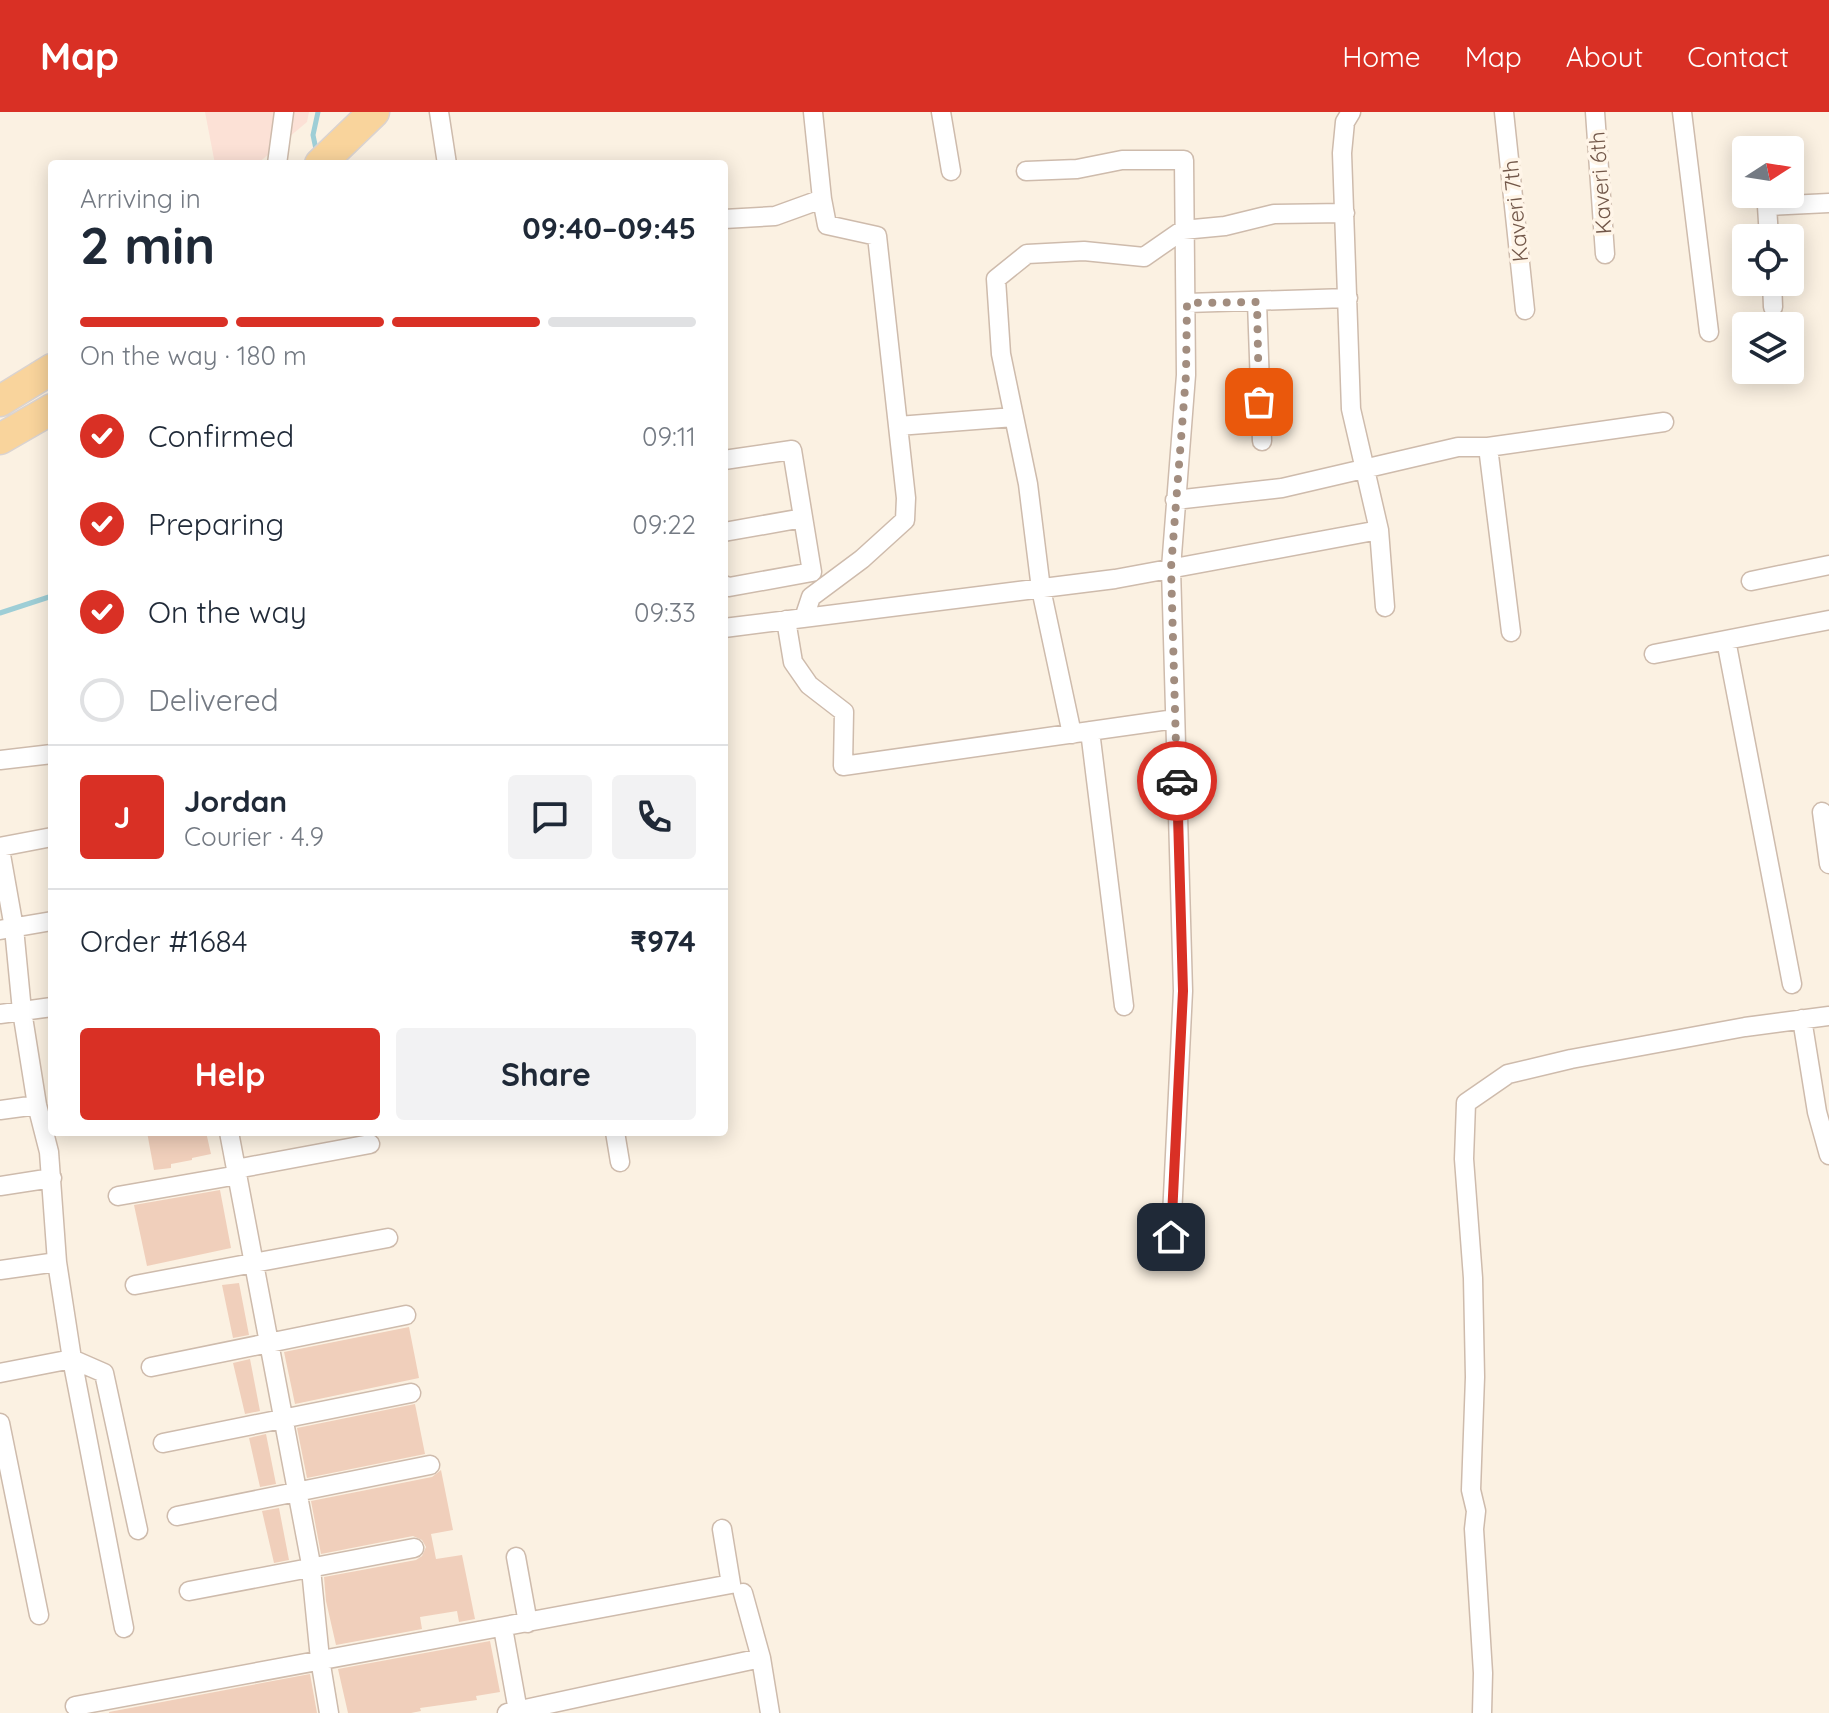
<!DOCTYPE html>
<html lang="en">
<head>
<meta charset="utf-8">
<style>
	:root { --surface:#fff; --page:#f2f2f3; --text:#1f2937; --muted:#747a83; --line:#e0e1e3; --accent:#d93025 }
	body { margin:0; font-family:Quicksand,sans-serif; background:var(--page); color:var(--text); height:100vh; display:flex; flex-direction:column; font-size:30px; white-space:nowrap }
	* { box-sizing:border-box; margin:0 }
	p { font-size:26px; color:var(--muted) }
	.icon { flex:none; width:44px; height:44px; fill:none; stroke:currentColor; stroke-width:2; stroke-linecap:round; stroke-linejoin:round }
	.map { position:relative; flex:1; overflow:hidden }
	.drawer { position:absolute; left:48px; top:48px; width:680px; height:976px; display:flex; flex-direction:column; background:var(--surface); border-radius:8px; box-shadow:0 4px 20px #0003 }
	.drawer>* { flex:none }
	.needle { width:52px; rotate:78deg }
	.controls { position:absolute; left:1732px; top:24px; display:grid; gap:16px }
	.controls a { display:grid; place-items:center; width:72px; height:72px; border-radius:8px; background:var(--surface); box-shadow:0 4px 20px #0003; font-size:40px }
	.pin { position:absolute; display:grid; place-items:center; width:68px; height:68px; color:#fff; margin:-34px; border-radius:16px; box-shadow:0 4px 12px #0006 }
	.courier { position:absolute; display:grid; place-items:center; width:80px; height:80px; margin:-40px; border:6px solid #d93025; border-radius:50%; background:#fff; color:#222; box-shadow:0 2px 10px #0007 }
	.headline em { font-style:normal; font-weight:800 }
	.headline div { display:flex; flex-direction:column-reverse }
	.headline { display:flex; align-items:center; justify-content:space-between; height:136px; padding:0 32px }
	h1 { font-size:52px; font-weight:800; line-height:60px }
	.bar { display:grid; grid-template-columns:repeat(4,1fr); gap:12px 8px; align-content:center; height:96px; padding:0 32px }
	.bar i { height:10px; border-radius:6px; background:var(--line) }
	.bar .on { background:var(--accent) }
	.bar p { grid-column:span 4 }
	.line { display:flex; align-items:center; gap:20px; padding:0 32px; border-top:2px solid var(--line) }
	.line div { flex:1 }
	.round { display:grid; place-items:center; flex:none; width:84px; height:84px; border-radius:8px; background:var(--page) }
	ol { padding:0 32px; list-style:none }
	li { display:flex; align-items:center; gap:24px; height:88px }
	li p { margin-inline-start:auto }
	li .icon { padding:8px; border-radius:50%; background:var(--accent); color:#fff; stroke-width:4 }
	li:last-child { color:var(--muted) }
	li i { width:44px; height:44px; border:4px solid var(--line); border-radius:50% }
	.primary-button { display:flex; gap:16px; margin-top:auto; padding:16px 32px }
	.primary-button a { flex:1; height:92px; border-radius:8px; background:var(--accent); color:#fff; font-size:32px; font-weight:800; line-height:92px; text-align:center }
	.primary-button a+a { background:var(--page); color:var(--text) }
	header { display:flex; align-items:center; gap:48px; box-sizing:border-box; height:112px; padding:0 40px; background:var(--accent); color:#fff }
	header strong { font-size:38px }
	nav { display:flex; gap:44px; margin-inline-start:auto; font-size:28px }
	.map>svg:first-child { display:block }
	.commercial { fill:#fce1d6 }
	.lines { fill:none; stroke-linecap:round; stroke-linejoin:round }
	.stream { stroke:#9eced6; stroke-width:5 }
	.building { fill:#f0cfbb }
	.street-casing { stroke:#cebbac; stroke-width:21 }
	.primary-casing { stroke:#dad3d0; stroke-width:33 }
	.street { stroke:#fff; stroke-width:18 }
	.primary { stroke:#f9d49c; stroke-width:30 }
	.done { stroke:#a28d7f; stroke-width:8; stroke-dasharray:0 14.4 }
	.route { stroke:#d93025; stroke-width:10 }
	.labels { text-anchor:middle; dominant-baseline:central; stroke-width:7; stroke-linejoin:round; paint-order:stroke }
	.street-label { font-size:22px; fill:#725749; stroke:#fff5e8 }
</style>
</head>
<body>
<header>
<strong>Map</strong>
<nav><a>Home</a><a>Map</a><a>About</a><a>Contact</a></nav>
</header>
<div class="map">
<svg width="1829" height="1601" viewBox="0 0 1829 1601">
	<rect width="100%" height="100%" fill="#fbf1e2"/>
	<!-- commercial -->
	<path class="commercial" d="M205 0H309L307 10 257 52H215Z"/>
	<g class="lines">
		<!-- stream -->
		<path class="stream" d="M317 42 313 23 318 0
			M0 501 52 484"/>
	</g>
	<!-- building -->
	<path class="building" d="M147 1020H206L211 1042 192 1046V1048L171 1052V1056L154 1058Z
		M220 1078 231 1136 147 1154 134 1093Z
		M239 1171 249 1223 233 1226 222 1173Z
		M409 1215 419 1266 295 1292 284 1240Z
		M250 1247 260 1299 245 1302 233 1251Z
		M415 1292 425 1342 307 1366 297 1316Z
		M266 1322 276 1372 260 1375 249 1326Z
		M441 1358 453 1418 431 1422 436 1447 462 1443 475 1507 459 1510 457 1499 420 1505 422 1517 336 1533 326 1489 324 1465 416 1448 422 1444 426 1435 422 1428 413 1424 321 1442 311 1389 432 1365Z
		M279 1396 289 1448 274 1451 262 1399Z
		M490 1529 500 1580 476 1584 477 1588 420 1596 421 1599 411 1601H348L338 1557Z
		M310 1562 317 1601H109V1600Z"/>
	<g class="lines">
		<defs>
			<path id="street" d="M439 0 447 52
				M941 0 951 59
				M1351 0 1345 10 1342 41 1351 297 1379 418 1385 495
				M1504 0 1525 198
				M1595 0 1605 142
				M1682 0 1709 220
				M277 52 284 0
				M1026 59 1077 57 1122 48H1184L1186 263 1171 456 1183 879 1171 1125
				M724 107 775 104 822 87 813 0
				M1769 126 1767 94 1829 91
				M1772 170 1773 195
				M1257 190 1262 329
				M1187 191 1348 186
				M898 314 1014 305
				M1488 335 1511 520
				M724 348 792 338 812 460 729 475 724 473
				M1175 388 1282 376 1458 335H1488L1664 310
				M724 420 803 406
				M1751 469 1829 453
				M804 506 811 485 862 447 905 408 906 386 877 124 827 113 822 87
				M786 508 793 550 809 573 844 600 843 654 1175 607
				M724 516 1115 467 1379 418
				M1726 528 1792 872
				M1654 542 1829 508
				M1090 619 1124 894
				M1072 622 1041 477 1028 372 1001 242 996 167 1027 142 1084 139 1144 145 1183 118 1225 114 1274 102 1345 101
				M0 648 52 642
				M1822 700 1829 752
				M0 735 52 725
				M0 737 14 816 22 899 37 993 49 1040 57 1150 72 1247 124 1516
				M0 818 52 809
				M0 902 52 895
				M1802 907 1817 1000 1829 1043
				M0 998 37 993
				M229 1020 310 1447 320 1547 329 1601
				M615 1020 620 1050
				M236 1057 370 1032
				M0 1074 52 1066
				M118 1084 238 1063
				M0 1158 57 1150
				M135 1173 388 1126
				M151 1255 406 1203
				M0 1261 72 1247 104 1261 138 1418
				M0 1311 39 1503
				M163 1331 411 1281
				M177 1404 430 1353
				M516 1445 528 1511
				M189 1479 414 1436
				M743 1481 761 1546 770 1601
				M503 1516 518 1599
				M75 1594 731 1472 722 1417
				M507 1601 761 1546
				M1482 1601 1483 1561 1474 1417 1476 1399 1471 1378 1475 1265 1473 1166 1464 1047 1466 991 1508 962 1571 947 1745 915 1829 904"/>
			<path id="primary" d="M320 52 374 0
				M0 289 52 257
				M0 327 52 297"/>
		</defs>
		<!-- street casing -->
		<use href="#street" class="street-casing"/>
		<!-- primary casing -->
		<use href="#primary" class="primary-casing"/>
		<!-- street -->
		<use href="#street" class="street"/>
		<!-- primary -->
		<use href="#primary" class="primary"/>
	</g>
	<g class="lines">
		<!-- done -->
		<path class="done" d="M1177 669 1171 456 1186 263 1187 191 1257 190 1259 290"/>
		<!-- route -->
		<path class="route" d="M1171 1125 1183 879 1177 669"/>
	</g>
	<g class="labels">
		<!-- street labels -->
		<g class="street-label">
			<text transform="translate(1600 71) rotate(-94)">Kaveri 6th</text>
			<text transform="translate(1515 99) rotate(-96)">Kaveri 7th</text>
		</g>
	</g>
</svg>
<div class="controls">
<a><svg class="needle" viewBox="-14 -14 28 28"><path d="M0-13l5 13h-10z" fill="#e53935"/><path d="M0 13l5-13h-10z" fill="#747a83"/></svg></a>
<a><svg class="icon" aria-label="locate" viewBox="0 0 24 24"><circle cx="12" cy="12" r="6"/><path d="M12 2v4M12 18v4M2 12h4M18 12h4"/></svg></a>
<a><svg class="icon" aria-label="layers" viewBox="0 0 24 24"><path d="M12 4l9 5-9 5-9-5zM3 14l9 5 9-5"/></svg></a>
</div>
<div class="pin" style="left:1259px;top:290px;background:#ea580c"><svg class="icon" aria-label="bag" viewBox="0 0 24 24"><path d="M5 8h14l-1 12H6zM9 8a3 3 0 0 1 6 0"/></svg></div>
<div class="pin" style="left:1171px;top:1125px;background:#1f2937"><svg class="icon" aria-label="home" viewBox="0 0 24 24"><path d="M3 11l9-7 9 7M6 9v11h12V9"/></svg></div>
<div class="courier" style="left:1177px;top:669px"><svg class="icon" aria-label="car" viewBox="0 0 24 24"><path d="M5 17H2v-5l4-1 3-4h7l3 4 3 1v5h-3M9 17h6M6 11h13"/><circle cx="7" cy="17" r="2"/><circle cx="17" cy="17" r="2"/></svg></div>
<section class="drawer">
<div class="headline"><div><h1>2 min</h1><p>Arriving in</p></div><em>09:40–09:45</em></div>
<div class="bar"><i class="on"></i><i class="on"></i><i class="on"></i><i></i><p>On the way · 180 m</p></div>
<ol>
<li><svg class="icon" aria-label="check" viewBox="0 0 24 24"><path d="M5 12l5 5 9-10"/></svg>Confirmed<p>09:11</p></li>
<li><svg class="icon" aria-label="check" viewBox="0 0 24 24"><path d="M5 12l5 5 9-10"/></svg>Preparing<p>09:22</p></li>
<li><svg class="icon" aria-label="check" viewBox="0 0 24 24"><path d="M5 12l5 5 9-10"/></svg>On the way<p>09:33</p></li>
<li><i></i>Delivered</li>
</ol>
<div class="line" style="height:144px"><b class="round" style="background:var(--accent);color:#fff">J</b><div><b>Jordan</b><p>Courier · 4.9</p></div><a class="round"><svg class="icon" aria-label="chat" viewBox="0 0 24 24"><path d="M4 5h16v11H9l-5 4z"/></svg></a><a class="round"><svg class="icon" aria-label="phone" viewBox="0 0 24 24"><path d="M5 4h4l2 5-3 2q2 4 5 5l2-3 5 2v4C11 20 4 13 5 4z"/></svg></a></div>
<div class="line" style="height:104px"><div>Order #1684</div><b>₹974</b></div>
<div class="primary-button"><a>Help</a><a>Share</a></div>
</section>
</div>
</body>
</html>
